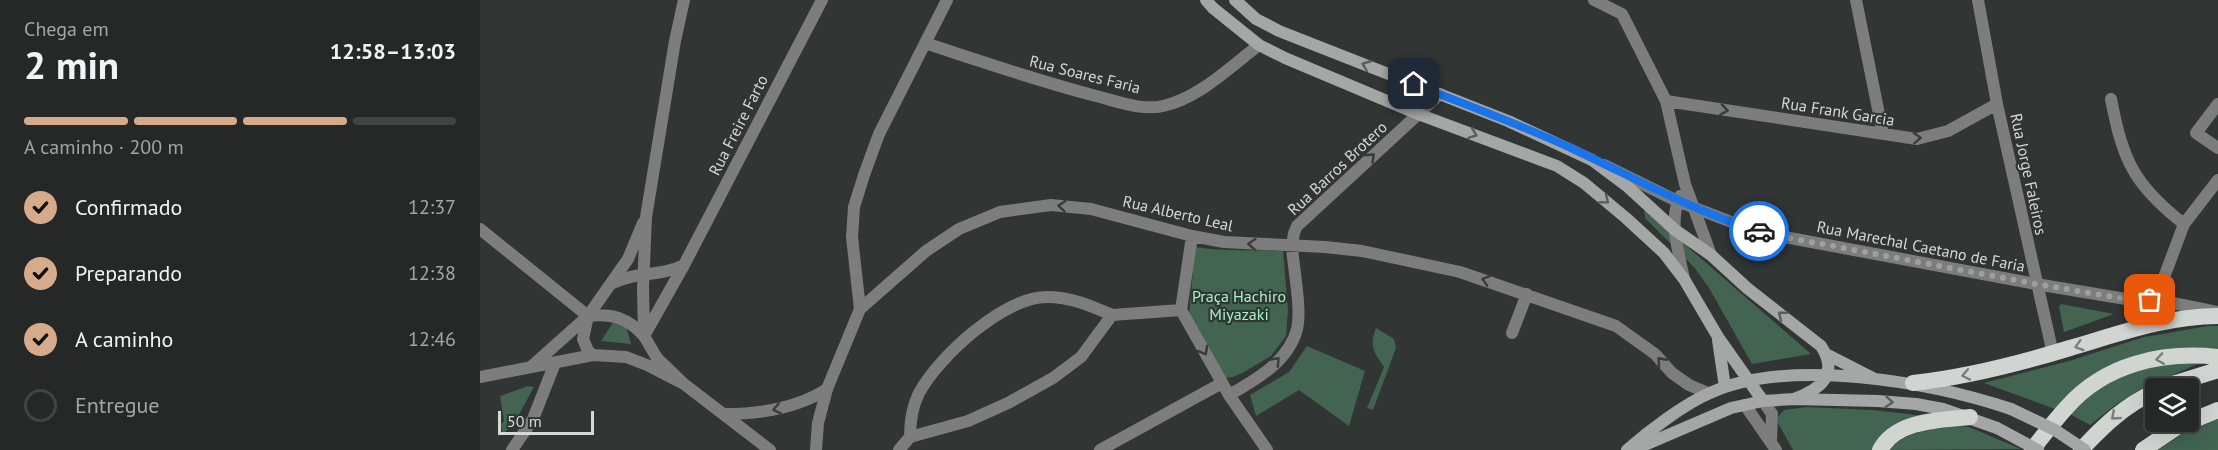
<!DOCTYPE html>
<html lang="pt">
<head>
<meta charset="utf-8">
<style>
	:root { --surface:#252826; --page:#2d302e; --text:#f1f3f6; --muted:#a3a6a7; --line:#424443; --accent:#d6ab8b }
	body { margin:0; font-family:"PT Sans",sans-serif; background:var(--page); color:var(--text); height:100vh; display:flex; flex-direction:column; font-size:22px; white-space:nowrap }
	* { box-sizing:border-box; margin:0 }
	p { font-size:20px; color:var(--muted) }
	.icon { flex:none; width:33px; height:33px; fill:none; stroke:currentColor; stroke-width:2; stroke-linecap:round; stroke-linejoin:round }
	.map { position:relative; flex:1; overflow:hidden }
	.side { display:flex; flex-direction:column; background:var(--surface); width:480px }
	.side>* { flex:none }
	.tools { position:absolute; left:1665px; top:378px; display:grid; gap:12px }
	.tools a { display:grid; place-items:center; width:54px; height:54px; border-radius:6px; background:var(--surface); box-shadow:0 6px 24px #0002,0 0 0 2px var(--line); font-size:30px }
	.scale { position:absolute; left:18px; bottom:15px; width:96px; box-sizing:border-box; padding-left:6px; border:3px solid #d7d9d7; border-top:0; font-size:16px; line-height:21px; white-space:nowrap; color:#d7d9d7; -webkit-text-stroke:4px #313533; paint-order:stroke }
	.pin { position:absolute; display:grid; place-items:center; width:51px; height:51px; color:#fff; margin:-26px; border-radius:12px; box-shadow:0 3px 9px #0006 }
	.courier { position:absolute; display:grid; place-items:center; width:60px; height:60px; margin:-30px; border:4px solid #1a73e8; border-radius:50%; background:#fff; color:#222; box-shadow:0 2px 8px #0007 }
	.overview em { font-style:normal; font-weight:600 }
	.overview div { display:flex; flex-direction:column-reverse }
	.overview { display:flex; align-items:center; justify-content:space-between; height:102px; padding:0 24px }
	h1 { font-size:39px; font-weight:600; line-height:45px }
	.bar { display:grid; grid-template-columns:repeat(4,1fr); gap:9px 6px; align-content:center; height:72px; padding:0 24px }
	.bar i { height:8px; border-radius:4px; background:var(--line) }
	.bar .active { background:var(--accent) }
	.bar p { grid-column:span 4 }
	ol { padding:0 24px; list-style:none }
	li { display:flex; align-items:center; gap:18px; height:66px }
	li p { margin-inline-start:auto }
	li .icon { padding:6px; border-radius:50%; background:var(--accent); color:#111; stroke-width:4 }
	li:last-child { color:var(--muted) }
	li i { width:33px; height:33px; border:3px solid var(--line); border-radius:50% }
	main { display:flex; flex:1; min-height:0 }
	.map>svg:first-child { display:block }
	.green { fill:#426451 }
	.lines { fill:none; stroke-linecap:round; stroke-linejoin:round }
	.minor { stroke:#7c7d7c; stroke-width:12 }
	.tertiary { stroke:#7c7d7c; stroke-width:12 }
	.secondary { stroke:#a4a7a5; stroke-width:12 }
	.trunk { stroke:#d1d5d2; stroke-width:16 }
	.secondary-bridge { stroke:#a4a7a5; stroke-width:12 }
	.oneway { stroke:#595d5b }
	.oneway2 { stroke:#383c3a }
	.oneway3 { stroke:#797d7b }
	.done { stroke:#9da09e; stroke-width:6; stroke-dasharray:0 10.8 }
	.route { stroke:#1a73e8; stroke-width:8 }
	.labels { text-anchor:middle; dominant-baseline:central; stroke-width:4.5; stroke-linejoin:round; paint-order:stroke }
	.street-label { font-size:16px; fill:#d7d9d7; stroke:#313533 }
	.park-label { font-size:16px; fill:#a2f6c8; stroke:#313533 }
</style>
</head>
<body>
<main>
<section class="side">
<div class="overview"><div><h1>2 min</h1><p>Chega em</p></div><em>12:58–13:03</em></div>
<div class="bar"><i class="active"></i><i class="active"></i><i class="active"></i><i></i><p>A caminho · 200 m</p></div>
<ol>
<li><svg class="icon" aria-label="check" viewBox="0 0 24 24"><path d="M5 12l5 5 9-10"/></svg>Confirmado<p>12:37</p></li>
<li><svg class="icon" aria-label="check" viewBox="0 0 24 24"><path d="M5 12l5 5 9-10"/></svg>Preparando<p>12:38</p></li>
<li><svg class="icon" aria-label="check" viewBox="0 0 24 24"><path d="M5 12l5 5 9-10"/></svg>A caminho<p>12:46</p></li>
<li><i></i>Entregue</li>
</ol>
</section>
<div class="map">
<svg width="1738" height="450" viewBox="0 0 1738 450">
	<rect width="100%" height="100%" fill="#313533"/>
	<!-- green -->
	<path class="green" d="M1164 209 1331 354 1272 364 1229 288 1214 267 1165 218Z
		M715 247C744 252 774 249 803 251L808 310 806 336 791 356 764 372 753 377 743 378 709 315Z
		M1581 304 1634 314 1584 332 1579 307Z
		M136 318 146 325 151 344 121 341Z
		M1728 326H1738V349C1693 345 1642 352 1605 380 1594 388 1584 399 1575 409L1504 383 1589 361 1664 337Z
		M896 328 914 339 916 348 893 410 887 408 904 367C894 353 889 346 896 328Z
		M827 346 885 371 869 426 819 390 776 416 770 395 809 372Z
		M1722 362 1663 388 1638 403 1610 425 1588 413C1637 371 1659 365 1722 362Z
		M48 386 54 387 40 413 23 435 21 424 24 421 20 396Z
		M1327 407 1393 410 1445 416 1396 442 1392 450H1313L1298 423V417L1304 410Z
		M1738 419V450H1678L1701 435Z
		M1479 426 1489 427 1541 449 1408 450C1427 430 1453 429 1479 426Z"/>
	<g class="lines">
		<!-- minor -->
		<path class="minor" d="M1114 0 1142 14 1186 101 1205 184 1231 255
			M1376 0 1403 134
			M1498 0 1517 104 1573 354
			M445 43C502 62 558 81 616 96 636 101 662 111 683 106 719 98 750 67 779 45
			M1631 99C1643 161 1654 185 1704 224
			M1186 101 1437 139 1468 131 1517 104
			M1738 104 1716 133 1738 148
			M1124 165 1197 201 1254 223 1299 236 1556 284 1652 300 1693 303 1737 312
			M1200 196C1188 221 1199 253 1204 279
			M0 229 108 316
			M712 236 701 310 749 395 787 450
			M133 283C157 271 180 277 204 265
			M1670 300 1680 288 1704 224 1738 180
			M380 309 372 237 374 207 384 175 399 134 467 0
			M1032 333 1047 294
			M164 336 204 265 342 0
			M749 395C776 380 809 361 817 329 822 308 813 268 812 245L814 233 817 226 960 94
			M430 437C430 421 432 407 439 393 459 356 524 297 567 297 592 297 611 306 632 315
			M32 450 53 419 75 363
			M336 450 338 423 347 389 380 309 446 251 479 229 520 212 571 205 611 209 712 236 744 242 845 247 882 251 980 272 1136 326 1175 354 1192 373 1209 385 1228 393
			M419 450 430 437 488 421 528 403 573 378 601 357 632 315 701 310
			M620 450 742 383"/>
		<!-- tertiary -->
		<path class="tertiary" d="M108 316C132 313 148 318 164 336
			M113 355 108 351 103 339 108 316 148 259 163 223
			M52 366 108 316
			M0 377 113 355 146 357 167 365 204 384 290 450
			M204 384 177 358 164 336 163 288 166 217 195 41 204 0
			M1283 401 1292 414 1291 440
			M1265 405 1296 450
			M244 414C280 414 316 409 347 389"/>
		<!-- secondary -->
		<path class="secondary" d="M726 0 733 8 779 45 805 58 938 114 1077 166 1104 183 1146 218 1184 253 1204 279 1238 337 1283 401
			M755 0 776 19 799 31 1028 121 1112 160 1148 187 1195 230 1231 255 1267 288 1341 346C1360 375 1339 390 1314 399
			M1238 340 1245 387
			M1346 354 1393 378
			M1147 450C1169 431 1204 404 1230 393 1309 357 1450 382 1531 409
			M1153 450 1251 408 1283 401 1314 399 1398 401 1436 404 1463 409 1517 428"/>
		<!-- trunk -->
		<path class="trunk" d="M1433 383C1487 377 1538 364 1590 348 1638 334 1687 316 1738 316
			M1680 388 1738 370
			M1400 450C1416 420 1460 420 1490 417
			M1552 450C1563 436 1574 421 1587 407 1625 364 1682 351 1738 357
			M1601 450C1623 426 1645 405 1676 391
			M1663 450 1697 427 1738 410"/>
		<!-- secondary-bridge -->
		<path class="secondary-bridge" d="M1531 409 1575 430 1605 450
			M1517 428 1558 450"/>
	</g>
	<!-- one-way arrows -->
	<defs><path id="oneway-chevron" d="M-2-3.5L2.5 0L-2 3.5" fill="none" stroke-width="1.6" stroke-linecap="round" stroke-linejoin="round" transform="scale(1.5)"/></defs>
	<g class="oneway">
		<use href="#oneway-chevron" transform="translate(886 65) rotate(-158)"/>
		<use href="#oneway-chevron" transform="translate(993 134) rotate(20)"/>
		<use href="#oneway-chevron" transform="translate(1125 200) rotate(39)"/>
		<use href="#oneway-chevron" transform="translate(1302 315) rotate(-141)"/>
		<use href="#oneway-chevron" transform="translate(1409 402) rotate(5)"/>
	</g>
	<g class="oneway2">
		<use href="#oneway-chevron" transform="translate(1244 110) rotate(9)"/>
		<use href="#oneway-chevron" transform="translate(1437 138) rotate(-2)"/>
		<use href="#oneway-chevron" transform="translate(891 157) rotate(-43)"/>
		<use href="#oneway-chevron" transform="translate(582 206) rotate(-175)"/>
		<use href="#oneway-chevron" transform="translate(772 244) rotate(-176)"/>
		<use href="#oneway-chevron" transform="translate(1006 280) rotate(-162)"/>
		<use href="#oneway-chevron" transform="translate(724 351) rotate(61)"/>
		<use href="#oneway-chevron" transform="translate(796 361) rotate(-47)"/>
		<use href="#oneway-chevron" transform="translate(1181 361) rotate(-132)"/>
		<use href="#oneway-chevron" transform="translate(297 409) rotate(169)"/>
	</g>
	<g class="oneway3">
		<use href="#oneway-chevron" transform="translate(1599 346) rotate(163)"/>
		<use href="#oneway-chevron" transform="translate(1680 359) rotate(172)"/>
		<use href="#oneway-chevron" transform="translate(1486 375) rotate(169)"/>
		<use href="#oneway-chevron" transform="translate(1635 416) rotate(139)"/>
	</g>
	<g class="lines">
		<!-- done -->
		<path class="done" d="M1279 231 1299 236 1556 284 1652 300H1670"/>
		<!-- route -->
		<path class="route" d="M934 84C986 105 1039 124 1091 148 1153 177 1212 211 1279 231"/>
	</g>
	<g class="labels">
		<!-- street labels -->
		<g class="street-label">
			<text transform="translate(605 74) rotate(14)">Rua Soares Faria</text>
			<text transform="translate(1358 111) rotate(9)">Rua Frank Garcia</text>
			<text transform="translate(258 125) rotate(-63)">Rua Freire Farto</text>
			<text transform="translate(857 168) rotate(-43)">Rua Barros Brotero</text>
			<text transform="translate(1549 174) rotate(78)">Rua Jorge Faleiros</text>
			<text transform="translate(698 213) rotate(13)">Rua Alberto Leal</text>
			<text transform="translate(1441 246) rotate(11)">Rua Marechal Caetano de Faria</text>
		</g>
		<!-- park labels -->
		<g class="park-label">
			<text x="759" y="296">Praça Hachiro<tspan x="759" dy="18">Miyazaki</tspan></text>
		</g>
	</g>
</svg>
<div class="tools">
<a><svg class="icon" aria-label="layers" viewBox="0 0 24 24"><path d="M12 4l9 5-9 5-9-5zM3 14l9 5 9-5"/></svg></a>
</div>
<div class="scale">50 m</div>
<div class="pin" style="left:1670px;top:300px;background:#ea580c"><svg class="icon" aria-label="bag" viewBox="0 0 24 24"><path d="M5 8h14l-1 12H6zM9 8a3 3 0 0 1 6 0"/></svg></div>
<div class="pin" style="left:934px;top:84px;background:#1f2937"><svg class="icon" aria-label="home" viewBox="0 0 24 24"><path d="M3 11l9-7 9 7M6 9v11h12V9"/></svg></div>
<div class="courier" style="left:1279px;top:231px"><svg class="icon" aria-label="car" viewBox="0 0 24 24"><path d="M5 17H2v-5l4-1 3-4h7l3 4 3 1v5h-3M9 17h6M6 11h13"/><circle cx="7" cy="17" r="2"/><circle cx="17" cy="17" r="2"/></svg></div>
</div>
</main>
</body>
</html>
